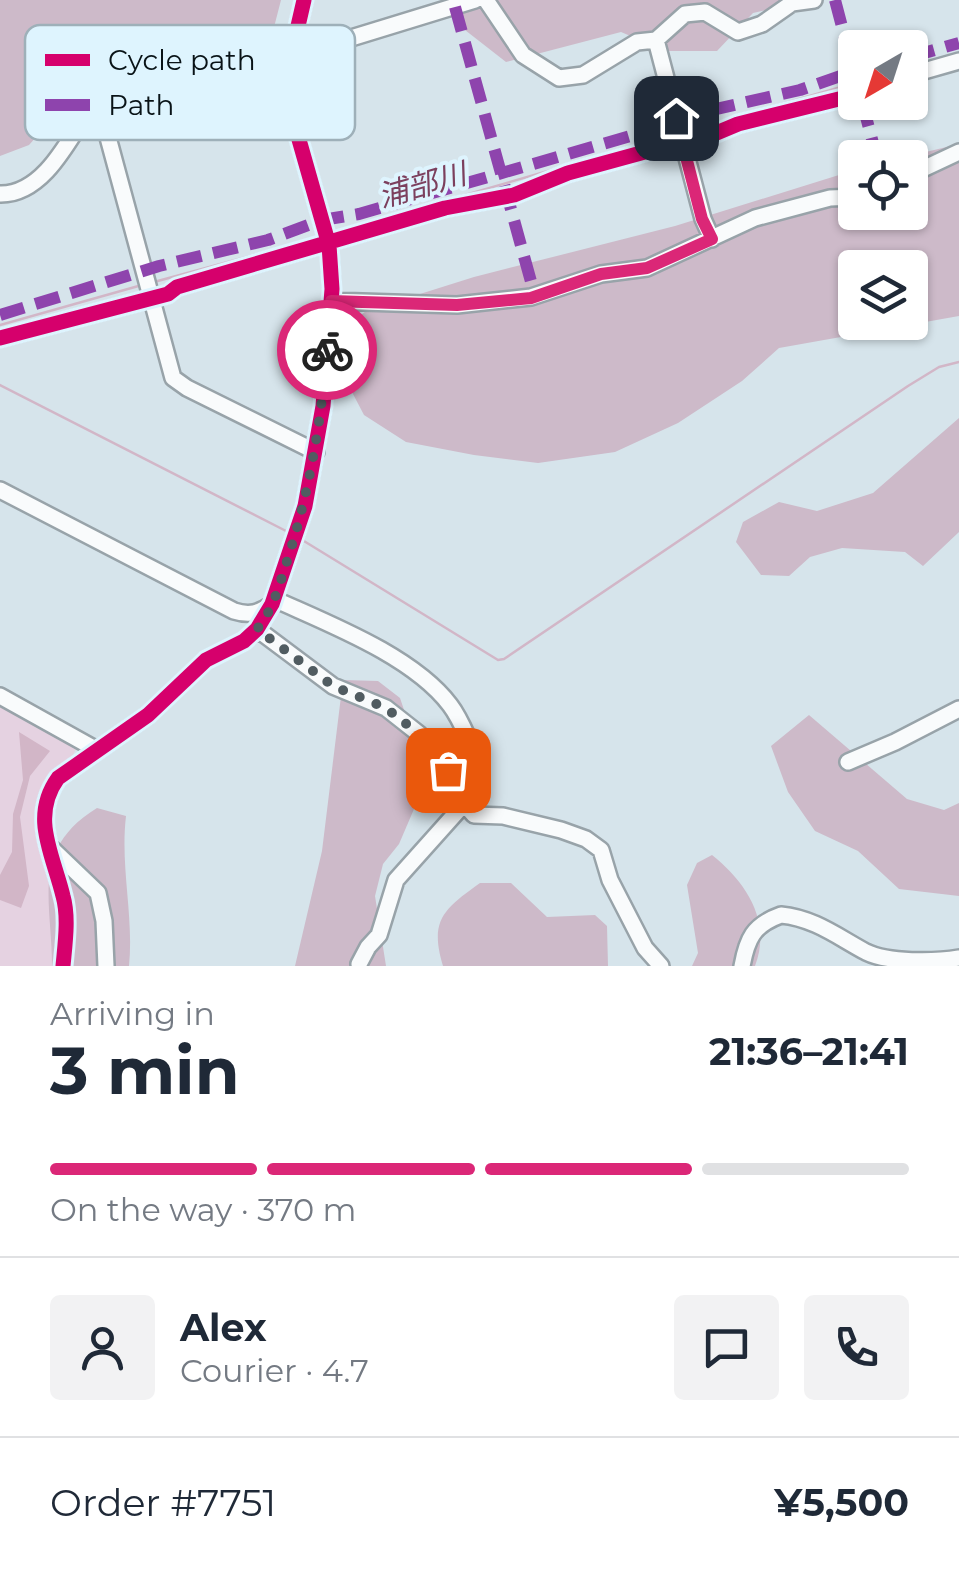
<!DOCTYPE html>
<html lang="en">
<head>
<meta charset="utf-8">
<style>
	:root { --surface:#fff; --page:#f2f2f3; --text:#1f2937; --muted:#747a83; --line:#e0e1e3; --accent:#db2777 }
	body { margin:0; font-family:Montserrat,"Noto Sans JP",sans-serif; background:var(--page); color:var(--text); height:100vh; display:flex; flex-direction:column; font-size:38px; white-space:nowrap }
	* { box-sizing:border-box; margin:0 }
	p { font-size:32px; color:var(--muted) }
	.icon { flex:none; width:55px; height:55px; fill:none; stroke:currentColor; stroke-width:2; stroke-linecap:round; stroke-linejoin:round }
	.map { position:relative; height:966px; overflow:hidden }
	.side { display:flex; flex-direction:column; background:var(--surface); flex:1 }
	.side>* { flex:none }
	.needle { width:65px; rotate:219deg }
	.tools { position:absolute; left:838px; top:30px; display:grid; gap:20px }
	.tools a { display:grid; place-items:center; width:90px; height:90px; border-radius:10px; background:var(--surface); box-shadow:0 2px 8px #0004; font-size:50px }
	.pin { position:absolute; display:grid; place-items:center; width:85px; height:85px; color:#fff; margin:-42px; border-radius:20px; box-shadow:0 5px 15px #0006 }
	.courier { position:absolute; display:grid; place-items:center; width:100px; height:100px; margin:-50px; border:8px solid #db2777; border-radius:50%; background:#fff; color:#222; box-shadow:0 2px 12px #0007 }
	.summary em { font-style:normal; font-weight:700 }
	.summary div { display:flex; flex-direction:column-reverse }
	.summary { display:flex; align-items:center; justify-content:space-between; height:170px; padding:0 50px }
	h1 { font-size:65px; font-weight:700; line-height:75px }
	.bar { display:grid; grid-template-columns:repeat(4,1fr); gap:15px 10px; align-content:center; height:120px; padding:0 50px }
	.bar i { height:12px; border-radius:8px; background:var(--line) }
	.bar .active { background:var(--accent) }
	.bar p { grid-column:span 4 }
	.line { display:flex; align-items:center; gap:25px; padding:0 50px; border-top:2px solid var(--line) }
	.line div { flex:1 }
	.round { display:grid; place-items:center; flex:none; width:105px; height:105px; border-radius:10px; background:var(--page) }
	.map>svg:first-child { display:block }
	.green { fill:#e5d2e1 }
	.forest { fill:#cdbac9; fill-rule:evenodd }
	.water { fill:#d2b6c7 }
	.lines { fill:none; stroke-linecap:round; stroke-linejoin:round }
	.stream { stroke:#d2b6c7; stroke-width:2.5 }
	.minor-casing { stroke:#98a3a9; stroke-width:20 }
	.minor { stroke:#f9fbfc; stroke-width:15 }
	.quiet { stroke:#8e44ad; stroke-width:12; stroke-dasharray:25 12; stroke-linecap:butt }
	.cycleway-casing { stroke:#def4fe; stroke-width:21 }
	.cycleway { stroke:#d6006c; stroke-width:15 }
	.done { stroke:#515c61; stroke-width:10; stroke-dasharray:0 18 }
	.route { stroke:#db2777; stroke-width:12 }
	.labels { text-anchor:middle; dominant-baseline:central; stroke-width:8; stroke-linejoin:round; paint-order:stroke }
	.water-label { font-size:30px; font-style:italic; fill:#7c405e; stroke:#def4fe }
	.key { fill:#def4fe; stroke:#9eb0b9; stroke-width:2.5 }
	.key-label { font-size:28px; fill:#091317 }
</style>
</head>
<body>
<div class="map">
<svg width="959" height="966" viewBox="0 0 959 966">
	<rect width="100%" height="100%" fill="#d6e4eb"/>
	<!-- green -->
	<path class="green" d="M0 704 78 745 69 763 50 785V868L58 966H0Z"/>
	<!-- forest -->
	<path class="forest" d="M0 0H281L262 74 236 106 195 124 124 95 71 98 29 145 0 156Z
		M454 0H809L753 13 717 51H666L621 32 506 62 465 30Z
		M959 144V316L779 348 742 381 678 423 615 452 538 463 474 455 406 442 364 415 342 373 338 334 366 311 474 277 675 226 855 170V212H910V158L905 157ZM855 268H910V322H855Z
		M959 418V532L923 566 905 552 842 548 810 557 789 576 761 575 736 542 743 522 779 502 817 511 873 493Z
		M343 680 378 681 400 698 423 766 417 802 399 844 383 864 375 896 386 966H295L322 851Z
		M809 715 907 799 944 810 959 803V896L899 889 858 851 815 831 788 792 771 746Z
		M97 808 126 816C120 867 134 916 129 966H52C52 901 30 849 97 808Z
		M712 855C746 882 772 921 755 966H692L698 953 687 885 697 863Z
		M480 883H511L547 917 595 915 607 926 608 966H443C429 920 444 909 480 883Z"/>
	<!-- water -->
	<path class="water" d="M19 732 50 751 30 776 20 817 29 886 21 908 0 900V875L12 852 13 814 23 780Z"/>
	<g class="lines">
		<!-- stream -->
		<path class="stream" d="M746 114 855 83
			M688 131 733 118
			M361 225 676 134
			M154 282 320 237
			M0 325 142 285
			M0 385 288 532
			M299 538 498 660 504 659 908 386 939 367 959 362"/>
		<defs>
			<path id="minor" d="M486 0 523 55 559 78 583 75 637 42 656 40 685 14 705 12 738 32 762 24 792 3 814 0
				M656 40 703 219 712 239
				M292 51 325 46 475 0
				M910 75 959 61
				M95 100C106 77 128 52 155 71 166 78 175 90 187 94 208 102 234 104 256 108L287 84
				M910 175 959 152
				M0 194C46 195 72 133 95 100L106 130 173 378 187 388 316 452
				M331 301 457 305 531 297 601 274 647 268 755 218 830 198 855 197
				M0 338 168 294 177 287 445 208 514 195 568 173 652 150 683 147 738 124 855 95
				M0 490 234 611C250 616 259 613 272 604
				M274 599C329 624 413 656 450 705 460 718 465 732 472 747L447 770
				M257 629 333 686 386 708 419 734 452 775 464 804 474 815 503 816 561 830 586 839 601 850 610 880 645 948 661 966
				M0 696 97 750
				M848 762 895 742 959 709
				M50 847 98 893 104 921 106 966
				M359 964 368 947 379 935 396 880 464 804
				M63 966C65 944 69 917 63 896 53 854 30 817 58 778L148 715 206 660 244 641 257 629 272 604 305 506 323 406 332 289 329 245 288 101 289 65 304 0
				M742 966C747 939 753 925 781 915 814 918 838 937 866 952 888 963 935 962 959 958"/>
		</defs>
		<!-- minor casing -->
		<use href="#minor" class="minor-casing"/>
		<!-- minor -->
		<use href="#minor" class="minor"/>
		<!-- quiet -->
		<path class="quiet" d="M835 0 855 76
			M455 7 535 296
			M910 57 959 43
			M862 102 877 158
			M0 315 159 266 268 240 322 220 359 214 641 133 676 118 800 90 855 71"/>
		<defs>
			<path id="cycleway" d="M0 338 168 294 177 287 445 208 514 195 568 173 652 150 683 147 738 124 855 95
				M63 966C65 944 69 917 63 896 53 854 30 817 58 778L148 715 206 660 244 641 257 629 272 604 305 506 323 406 332 289 329 245 288 101 289 65 304 0"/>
		</defs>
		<!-- cycleway casing -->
		<use href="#cycleway" class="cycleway-casing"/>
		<!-- cycleway -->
		<use href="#cycleway" class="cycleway"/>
	</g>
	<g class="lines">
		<!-- done -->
		<path class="done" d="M327 350C321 422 310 489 288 558 280 582 274 609 257 629L333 686 386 708 419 734 448 770"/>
		<!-- route -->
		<path class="route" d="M327 350 331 301 457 305 531 298 601 274 647 268 712 239 702 219 676 118"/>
	</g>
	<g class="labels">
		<!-- water labels -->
		<g class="water-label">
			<text transform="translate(422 185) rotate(-16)">浦部川</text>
		</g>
	</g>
	<!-- legend -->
	<rect x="25" y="25" width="330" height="115" rx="15" class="key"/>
	<rect x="45" y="54" width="45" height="12" fill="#d6006c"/>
	<rect x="45" y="99" width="45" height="12" fill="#8e44ad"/>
	<g class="key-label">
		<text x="108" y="70">Cycle path</text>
		<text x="108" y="115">Path</text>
	</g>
</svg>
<div class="tools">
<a><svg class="needle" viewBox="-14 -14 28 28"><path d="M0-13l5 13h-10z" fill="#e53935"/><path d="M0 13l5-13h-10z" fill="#747a83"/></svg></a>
<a><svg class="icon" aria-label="locate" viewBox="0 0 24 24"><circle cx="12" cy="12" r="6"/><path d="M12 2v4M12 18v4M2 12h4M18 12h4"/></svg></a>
<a><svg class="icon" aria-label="layers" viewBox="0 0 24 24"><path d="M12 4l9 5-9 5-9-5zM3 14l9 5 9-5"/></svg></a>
</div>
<div class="pin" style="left:448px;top:770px;background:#ea580c"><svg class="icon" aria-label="bag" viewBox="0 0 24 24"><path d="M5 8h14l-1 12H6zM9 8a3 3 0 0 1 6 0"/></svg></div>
<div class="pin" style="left:676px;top:118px;background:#1f2937"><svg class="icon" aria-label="home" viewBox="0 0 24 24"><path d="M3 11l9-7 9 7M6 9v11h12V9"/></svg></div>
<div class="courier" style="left:327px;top:350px"><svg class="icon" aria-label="bike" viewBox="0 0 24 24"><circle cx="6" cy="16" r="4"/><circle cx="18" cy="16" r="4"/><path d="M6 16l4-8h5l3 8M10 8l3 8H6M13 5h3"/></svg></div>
</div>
<section class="side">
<div class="summary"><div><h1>3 min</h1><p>Arriving in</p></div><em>21:36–21:41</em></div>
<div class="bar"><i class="active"></i><i class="active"></i><i class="active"></i><i></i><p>On the way · 370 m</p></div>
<div class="line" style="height:180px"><a class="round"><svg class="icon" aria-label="person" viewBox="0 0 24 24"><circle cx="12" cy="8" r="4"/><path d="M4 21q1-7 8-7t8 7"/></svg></a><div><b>Alex</b><p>Courier · 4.7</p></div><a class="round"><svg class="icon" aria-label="chat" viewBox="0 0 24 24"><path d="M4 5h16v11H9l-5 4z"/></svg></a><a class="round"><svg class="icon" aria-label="phone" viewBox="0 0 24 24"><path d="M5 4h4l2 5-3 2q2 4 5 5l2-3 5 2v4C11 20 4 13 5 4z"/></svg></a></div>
<div class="line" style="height:130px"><div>Order #7751</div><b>¥5,500</b></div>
</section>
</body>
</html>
